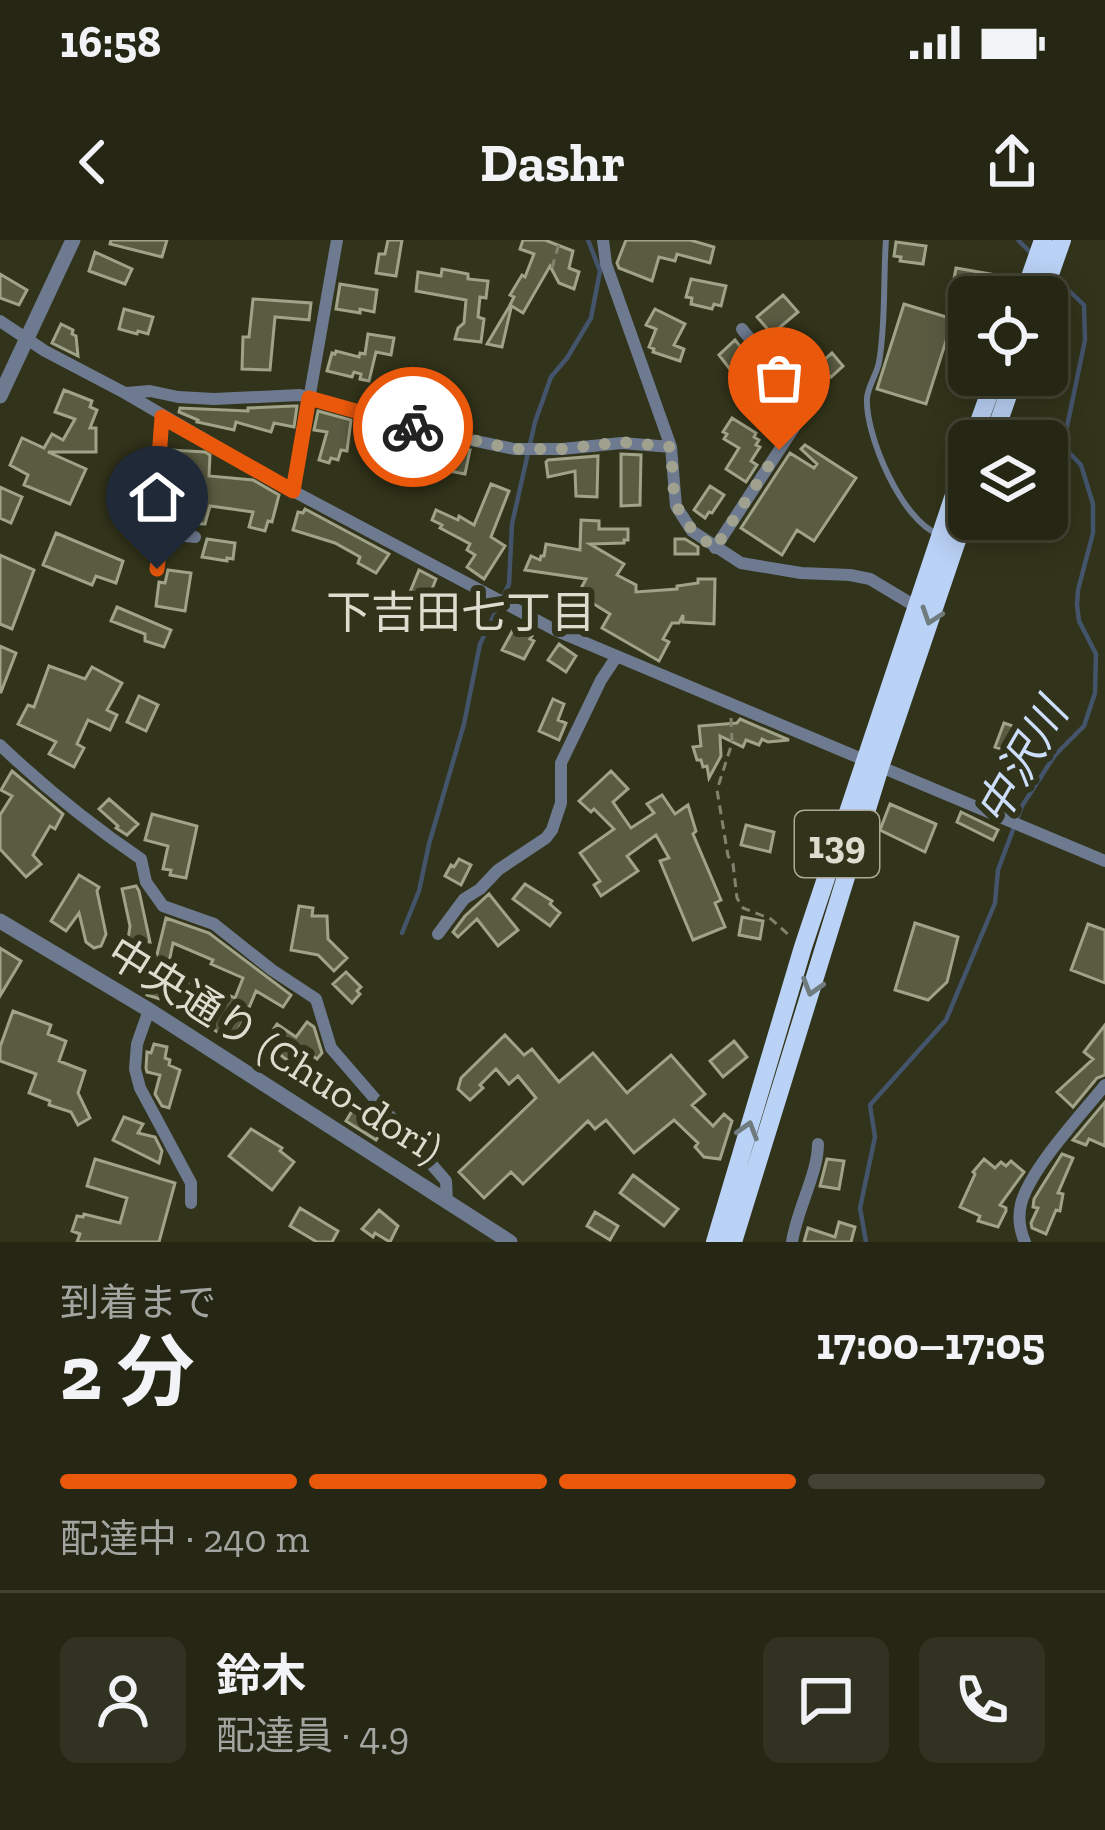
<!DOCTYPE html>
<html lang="ja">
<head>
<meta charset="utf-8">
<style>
	:root { --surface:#252614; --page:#313222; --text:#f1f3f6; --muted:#a3a5a0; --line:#424334; --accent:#ea580c }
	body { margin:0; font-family:"Zilla Slab","Noto Sans JP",serif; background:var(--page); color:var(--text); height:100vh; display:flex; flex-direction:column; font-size:45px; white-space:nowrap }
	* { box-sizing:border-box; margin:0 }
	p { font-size:39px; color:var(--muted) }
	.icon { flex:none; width:66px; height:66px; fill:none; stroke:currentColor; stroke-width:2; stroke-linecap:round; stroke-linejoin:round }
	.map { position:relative; height:1002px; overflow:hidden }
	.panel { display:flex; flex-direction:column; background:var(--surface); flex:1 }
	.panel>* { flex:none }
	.fabs { position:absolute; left:948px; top:36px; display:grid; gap:24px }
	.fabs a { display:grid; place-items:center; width:120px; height:120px; border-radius:18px; background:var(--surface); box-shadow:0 6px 30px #0003,0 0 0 3px var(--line); font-size:60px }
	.pin { position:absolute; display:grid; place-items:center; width:102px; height:102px; color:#fff; margin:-123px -51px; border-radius:50% 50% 50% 0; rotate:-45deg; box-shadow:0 0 12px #0007 }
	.pin .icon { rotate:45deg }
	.courier { position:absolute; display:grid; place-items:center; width:120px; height:120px; margin:-60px; border:9px solid #ea580c; border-radius:50%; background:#fff; color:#222; box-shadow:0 3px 15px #0007 }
	.head em { font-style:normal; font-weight:700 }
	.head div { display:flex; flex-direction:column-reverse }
	.head { display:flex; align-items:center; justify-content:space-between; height:204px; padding:0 60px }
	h1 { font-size:78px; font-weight:700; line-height:90px }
	.bar { display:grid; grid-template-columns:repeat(4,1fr); gap:18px 12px; align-content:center; height:144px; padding:0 60px }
	.bar i { height:15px; border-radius:9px; background:var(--line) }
	.bar .on { background:var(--accent) }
	.bar p { grid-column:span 4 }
	.line { display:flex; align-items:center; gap:30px; padding:0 60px; border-top:3px solid var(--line) }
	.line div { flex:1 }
	.round { display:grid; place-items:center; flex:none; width:126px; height:126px; border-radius:18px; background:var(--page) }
	.status { display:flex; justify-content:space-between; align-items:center; height:84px; padding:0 60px; background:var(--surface); direction:ltr }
	.status svg { height:33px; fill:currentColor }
	header { display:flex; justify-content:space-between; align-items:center; height:156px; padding:0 60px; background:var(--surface); font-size:54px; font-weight:700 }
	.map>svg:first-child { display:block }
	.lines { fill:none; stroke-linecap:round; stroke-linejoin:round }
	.stream { stroke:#44546b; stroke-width:4.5 }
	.building { fill:#5a5c42; stroke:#a0a387; stroke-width:3; fill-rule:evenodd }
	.path { stroke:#81836f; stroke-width:3; stroke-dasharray:9 6; stroke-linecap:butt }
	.service { stroke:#6d7a8f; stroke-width:6 }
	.minor { stroke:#6d7a8f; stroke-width:12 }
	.tertiary { stroke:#6d7a8f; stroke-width:15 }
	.trunk { stroke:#bad2f6; stroke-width:18 }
	.oneway { stroke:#6f7b7d }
	.done { stroke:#a0a28f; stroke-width:12; stroke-dasharray:0 21.6 }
	.route { stroke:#ea580c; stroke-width:15 }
	.labels { text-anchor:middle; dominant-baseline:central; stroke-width:12; stroke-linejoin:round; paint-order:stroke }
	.shield { fill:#31331a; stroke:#a9aa98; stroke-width:3 }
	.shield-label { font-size:39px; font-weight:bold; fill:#dcddce }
	.street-label { font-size:42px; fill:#dcddce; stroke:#31331a }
	.neighbourhood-label { font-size:45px; fill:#dcddce; stroke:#31331a }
	.water-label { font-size:45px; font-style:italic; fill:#ccdefb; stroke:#31331a }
</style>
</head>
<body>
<div class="status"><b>16:58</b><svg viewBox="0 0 49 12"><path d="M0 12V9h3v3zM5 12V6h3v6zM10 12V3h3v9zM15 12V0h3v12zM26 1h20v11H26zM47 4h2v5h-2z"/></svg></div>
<header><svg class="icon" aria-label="back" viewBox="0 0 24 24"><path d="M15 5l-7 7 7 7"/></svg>Dashr<svg class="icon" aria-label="share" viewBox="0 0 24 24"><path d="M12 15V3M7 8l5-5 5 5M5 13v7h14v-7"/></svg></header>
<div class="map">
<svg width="1105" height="1002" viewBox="0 0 1105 1002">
	<rect width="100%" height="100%" fill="#31331a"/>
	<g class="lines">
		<!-- stream -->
		<path class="stream" d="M1018 0 1032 14
			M402 693 419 651 429 604 464 484 480 404 509 344 512 284 535 182 551 137 567 118 591 78 600 31 588 0
			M866 1002 860 968 875 897 870 865 946 780 995 663 998 630 1022 566 1055 515 1084 486 1095 453 1096 414 1079 381 1077 365 1078 350 1093 293V264L1081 225 1063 206 1085 100 1084 65 1057 39"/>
	</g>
	<!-- building -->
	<path class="building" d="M111 0H167L162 17 110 4Z
		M388 0H402L396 36 376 33 379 14H385Z
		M523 0H545L573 11 569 28 579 32 574 49 559 43 550 26 523 73 510 65 514 57 510 55 522 35 525 37 534 14 520 9Z
		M626 0H690L714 7 710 23 677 14 675 21 659 17 652 41 619 28 617 23Z
		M896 2 926 6 923 24 900 21 901 17 894 16Z
		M95 12 132 29 125 44 89 31Z
		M956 28 996 35 994 46 973 43 972 50 958 48 959 45 953 44Z
		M442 29 468 34V39L488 41 486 58 480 57 478 77 484 79 481 102 455 99 458 88 464 83 466 60 416 51 418 32 441 36Z
		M0 34 27 50 19 65 0 58Z
		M691 39 726 46 721 66 714 64 712 69 691 64 692 58 686 57Z
		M340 44 377 50 374 72 360 69V73L336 69Z
		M783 55 798 72 772 94 757 77Z
		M253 59 311 63 309 80 275 77 270 130 242 129 243 97H249Z
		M904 64 953 79 926 164 877 149Z
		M509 67 511 68 502 107 487 104Z
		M124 69 153 77 148 94 138 91 137 94 119 89Z
		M655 69 685 84 674 105 684 109 680 121 653 112 654 109 649 107 656 89 646 85Z
		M61 84 73 90 72 94 76 96 78 116 52 103Z
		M368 94 394 98 391 115 376 112 369 141 360 139 361 134 354 132 352 137 327 131 332 113 335 114 336 111 359 117 360 113 365 114Z
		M735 100 744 111 739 115 742 119 729 128 719 115Z
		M832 113 843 126 831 137 828 135 808 156 798 143Z
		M772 143 789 175 779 185 753 162Z
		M64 150 92 161 90 167 97 170 90 188H96V212H48L86 229 70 264 24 245 28 235 10 225 22 198 44 208 52 194 63 200 75 179 55 172Z
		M294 166H297L294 187 274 183 271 192 236 182 234 190 197 182 198 180 179 172 180 168 248 171V168Z
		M318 171 351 180 347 211 341 210 338 220 331 218 329 223 319 220 327 192 314 190Z
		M732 178 756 193 754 197 759 200 756 205 760 207 751 221 757 225 746 242 726 229 739 208 724 199 727 194 723 192Z
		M428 202 470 210 465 234 449 231V228L436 226 437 222 425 220Z
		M805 205 856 238 814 301 797 290 782 315 741 288 790 213 814 228 817 224 801 209Z
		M170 210 205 212 210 215 209 236 253 240 279 255 272 282 268 281 265 291 249 287 253 272 210 266 205 284 167 283 166 272Z
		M621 214 641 215 640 265 621 266Z
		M598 216 597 257 576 256 575 231 548 237 546 222 548 220Z
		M491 244 509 251 491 297 505 306 484 339 467 327 475 315 467 310 470 304 440 288 442 285 432 280 436 270 458 280 459 276 474 285Z
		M710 246 724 255 712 273 709 272 705 278 694 270Z
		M0 247 22 257 11 283 0 278Z
		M305 269 389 314 376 333 358 323 360 317 335 303 293 290 298 272 303 273Z
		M581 280 599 281V289H628V300H624V303L590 304 624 324 617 335 636 345V352L677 349V346L698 343V339H715L714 384 683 382V375L679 383H672L663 399 669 402 659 421 602 388 610 374 589 361 575 387 563 382 586 339 525 330 531 316 540 320 541 316H544L546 304 580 310Z
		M56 293 123 321 116 343 96 336 92 345 43 325Z
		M207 299 235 303 233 319 227 318V321L202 317Z
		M675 299H685L698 307V314H675Z
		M0 315 34 330 12 389 0 384Z
		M168 330 191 333 185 371 156 366 159 342 165 343Z
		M419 330 436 339 426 364 408 357Z
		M117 367 171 390 164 407 145 401V394L111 381Z
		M519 388 532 396 530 399 534 401 524 419 502 410 513 390 517 392Z
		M559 404 576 416 566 432 548 420Z
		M0 406 16 413 1 452H0Z
		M49 426 85 439 92 427 122 443 107 470 117 475 110 490 88 480 77 504 84 508 74 527 49 514 56 502 18 484 28 465 34 467Z
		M139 456 158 465 146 491 127 482Z
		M553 459 564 464 558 480 566 483 559 500 539 491Z
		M740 479 789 500 768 502 762 499 759 505 746 500 743 507 720 496 721 516 709 538 707 526 703 527 701 520H697L693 507 701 506 699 486 737 483Z
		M1004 483 1030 492 1021 516 995 507Z
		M12 531 63 574 55 589 50 586 33 615 41 624 26 637 0 609V575L12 556 1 550Z
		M611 531 628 549 613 562 631 588 654 573 647 564 662 555 675 574 688 565 696 591 693 594 721 660 715 663 725 687 693 700 660 621 669 618 656 595 627 616 638 631 601 656 594 645 600 641 580 613 614 589 594 569 591 572 579 561Z
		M109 559 138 584 127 595 116 588 118 586 99 569Z
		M890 564 936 584 925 612 880 590Z
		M961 572 998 590 993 600 957 582Z
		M152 574 197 586 186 638 170 635 171 630 163 629 168 606 145 600Z
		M746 585 774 592 770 612 741 605Z
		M459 619 471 625 461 645 445 636 451 625 454 627Z
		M79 635 99 647 97 651 106 694 101 706 94 708 86 702 79 673 66 691 51 681Z
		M525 644 552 661 550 664 560 673 550 686 513 659Z
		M136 646 139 651 150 702 128 700 130 686 122 649Z
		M489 654 518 690 498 706 477 679 458 697 453 692 465 676Z
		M299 666 313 668 312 676H327L328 699 347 718 334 731 318 715 291 710Z
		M742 677 763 681 760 699 739 695Z
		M166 678 209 693 291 755 283 767 256 751 243 782 231 801 207 785 220 764 174 745 170 762 147 755ZM173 703 213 720 211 724 243 738 235 758 168 727Z
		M915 683 958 697 947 742 928 760 895 750Z
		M1088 684 1105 690V743L1071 730Z
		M0 708 21 721 0 756Z
		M346 732 361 747 357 751 360 754 352 763 333 744Z
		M13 771 51 785 48 794 66 801 59 821 85 831 78 853 90 878 78 885 71 872 49 865 50 861 29 853 36 834 0 821V807Z
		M307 782 314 787 322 813 317 819 310 814 298 829 278 813 274 819 260 809 277 784 296 797Z
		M1105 785V835L1097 838 1073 867 1057 852 1093 819 1084 812Z
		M505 795 524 815 532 809 559 842 593 813 627 853 671 815 705 854 692 865 713 886 724 874 732 881 720 919 704 917 695 907 698 903 674 880 634 913 606 880 595 889 588 881 523 944 511 932 484 958 459 932 536 858 518 836 509 844 496 829 480 845 483 848 470 860 458 849 461 838Z
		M734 801 747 817 723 837 710 821Z
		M154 804 167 807 165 818 170 820 169 825 180 830 169 868 162 866 155 854 160 835 147 832 146 828 147 812 151 813Z
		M1105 862V906L1089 899 1086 905 1073 900Z
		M355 866 366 872 368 868 371 870 385 887 376 900 346 881Z
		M124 877 143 884 138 893 155 897 162 911 159 923 113 900Z
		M251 889 282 908 280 911 294 922 272 950 229 916Z
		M1062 914 1073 918 1058 953 1063 954 1060 971 1056 970 1046 994 1032 988 1031 983 1038 968 1033 967 1034 959Z
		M95 919 175 943 159 1002H77L80 994 72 991 77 976 83 977 84 974 120 983 127 958 87 946Z
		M827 919 844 921 839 949 820 946Z
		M984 919 995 928 1001 922 1006 926 1011 921 1024 932 1000 965 1006 968V971L998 987 978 981 980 976 960 967 975 934 973 932Z
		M633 935 678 969 664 986 620 953Z
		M300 968 338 991 332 1002H317L290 986Z
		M379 970 398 986 390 1002 375 993 373 997 362 989Z
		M595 972 618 986 610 1000 587 986Z
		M839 982 855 987 851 1002H804L808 988 835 997Z"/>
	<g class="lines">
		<!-- path -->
		<path class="path" d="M552 28 560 0
			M731 478 732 503 717 550 728 616 733 624 737 658 743 668 771 679 791 697"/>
		<!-- service -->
		<path class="service" d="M886 0C883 40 886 83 879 122 877 134 868 146 867 158 865 195 902 281 938 294"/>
		<!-- minor -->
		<path class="minor" d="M603 0 606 24 671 207 676 266 692 291 741 323 801 333 850 335 870 339 915 366
			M0 81 45 111 125 153 293 251 557 391 1105 621
			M126 153 150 151 178 157 214 159 300 155 428 191 514 209H562L622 203 671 207
			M293 251 337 0
			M158 293 195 297
			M715 308 801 177C794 144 762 115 742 89
			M157 330 160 305 155 272 162 177
			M0 505C44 547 91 585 141 619L146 642 163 666 214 684 272 730 316 759 331 808 446 941 447 961
			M438 694 464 659 480 649 498 630 546 598 552 590 561 563V523L601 440 617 416
			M149 770 137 804 135 829 140 848 191 943V963
			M792 1002C797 969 818 933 818 904
			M1025 1002C1020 991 1018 977 1021 964 1030 929 1081 875 1105 845"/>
		<!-- tertiary -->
		<path class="tertiary" d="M0 156 73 0
			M0 681 149 770 510 1002"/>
		<!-- trunk -->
		<path class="trunk" d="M1023 57 1043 0
			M1042 57 1062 0
			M972 201 996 135
			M992 201 1015 135
			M715 1002 803 707 969 210
			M733 1002 880 527 969 265"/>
	</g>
	<!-- one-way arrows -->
	<defs><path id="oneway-chevron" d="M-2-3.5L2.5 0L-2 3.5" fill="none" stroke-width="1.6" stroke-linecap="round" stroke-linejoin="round" transform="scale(3)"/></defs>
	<g class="oneway">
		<use href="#oneway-chevron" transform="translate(931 376) rotate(109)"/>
		<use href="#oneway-chevron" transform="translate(812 747) rotate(107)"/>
		<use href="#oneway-chevron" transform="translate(748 890) rotate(-73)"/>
	</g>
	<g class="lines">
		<!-- done -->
		<path class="done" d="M413 187 514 209H562L622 202 671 207C675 260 668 275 715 308L779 210"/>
		<!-- route -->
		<path class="route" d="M157 329 160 305 155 272 162 177 293 251 309 158 413 187"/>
	</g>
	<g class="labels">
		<!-- shield labels -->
		<rect class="shield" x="795" y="571" width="84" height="66" rx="9"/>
		<g class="shield-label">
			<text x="837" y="604">139</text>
		</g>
		<!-- street labels -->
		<g class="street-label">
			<text transform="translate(275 810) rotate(32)">中央通り (Chuo-dori)</text>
		</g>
		<!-- neighbourhood labels -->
		<g class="neighbourhood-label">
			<text x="461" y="373">下吉田七丁目</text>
		</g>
		<!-- water labels -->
		<g class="water-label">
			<text transform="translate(1022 522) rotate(-60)">中沢川</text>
		</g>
	</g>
</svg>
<div class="fabs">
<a><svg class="icon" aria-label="locate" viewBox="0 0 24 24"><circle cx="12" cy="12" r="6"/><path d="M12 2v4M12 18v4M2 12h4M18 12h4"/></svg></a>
<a><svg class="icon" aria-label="layers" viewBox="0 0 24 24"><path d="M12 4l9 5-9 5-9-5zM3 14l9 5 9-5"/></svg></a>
</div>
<div class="pin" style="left:779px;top:210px;background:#ea580c"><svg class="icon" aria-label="bag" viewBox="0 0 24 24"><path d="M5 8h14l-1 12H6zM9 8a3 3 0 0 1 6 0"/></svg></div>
<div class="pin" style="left:157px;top:329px;background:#1f2937"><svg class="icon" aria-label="home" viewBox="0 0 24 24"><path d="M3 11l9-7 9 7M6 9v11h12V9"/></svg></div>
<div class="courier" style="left:413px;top:187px"><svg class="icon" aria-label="bike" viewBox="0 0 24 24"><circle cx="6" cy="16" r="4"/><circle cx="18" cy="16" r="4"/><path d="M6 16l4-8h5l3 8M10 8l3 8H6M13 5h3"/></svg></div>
</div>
<section class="panel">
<div class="head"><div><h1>2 分</h1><p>到着まで</p></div><em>17:00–17:05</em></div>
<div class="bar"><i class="on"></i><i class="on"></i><i class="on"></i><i></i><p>配達中 · 240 m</p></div>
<div class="line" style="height:216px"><a class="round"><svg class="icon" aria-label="person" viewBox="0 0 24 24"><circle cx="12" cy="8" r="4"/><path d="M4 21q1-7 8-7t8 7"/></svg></a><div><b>鈴木</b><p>配達員 · 4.9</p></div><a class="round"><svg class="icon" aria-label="chat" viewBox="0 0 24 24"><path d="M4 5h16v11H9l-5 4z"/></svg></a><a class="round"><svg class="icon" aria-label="phone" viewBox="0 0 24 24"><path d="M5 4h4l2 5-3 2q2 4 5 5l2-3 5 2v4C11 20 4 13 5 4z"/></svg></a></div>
</section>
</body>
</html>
